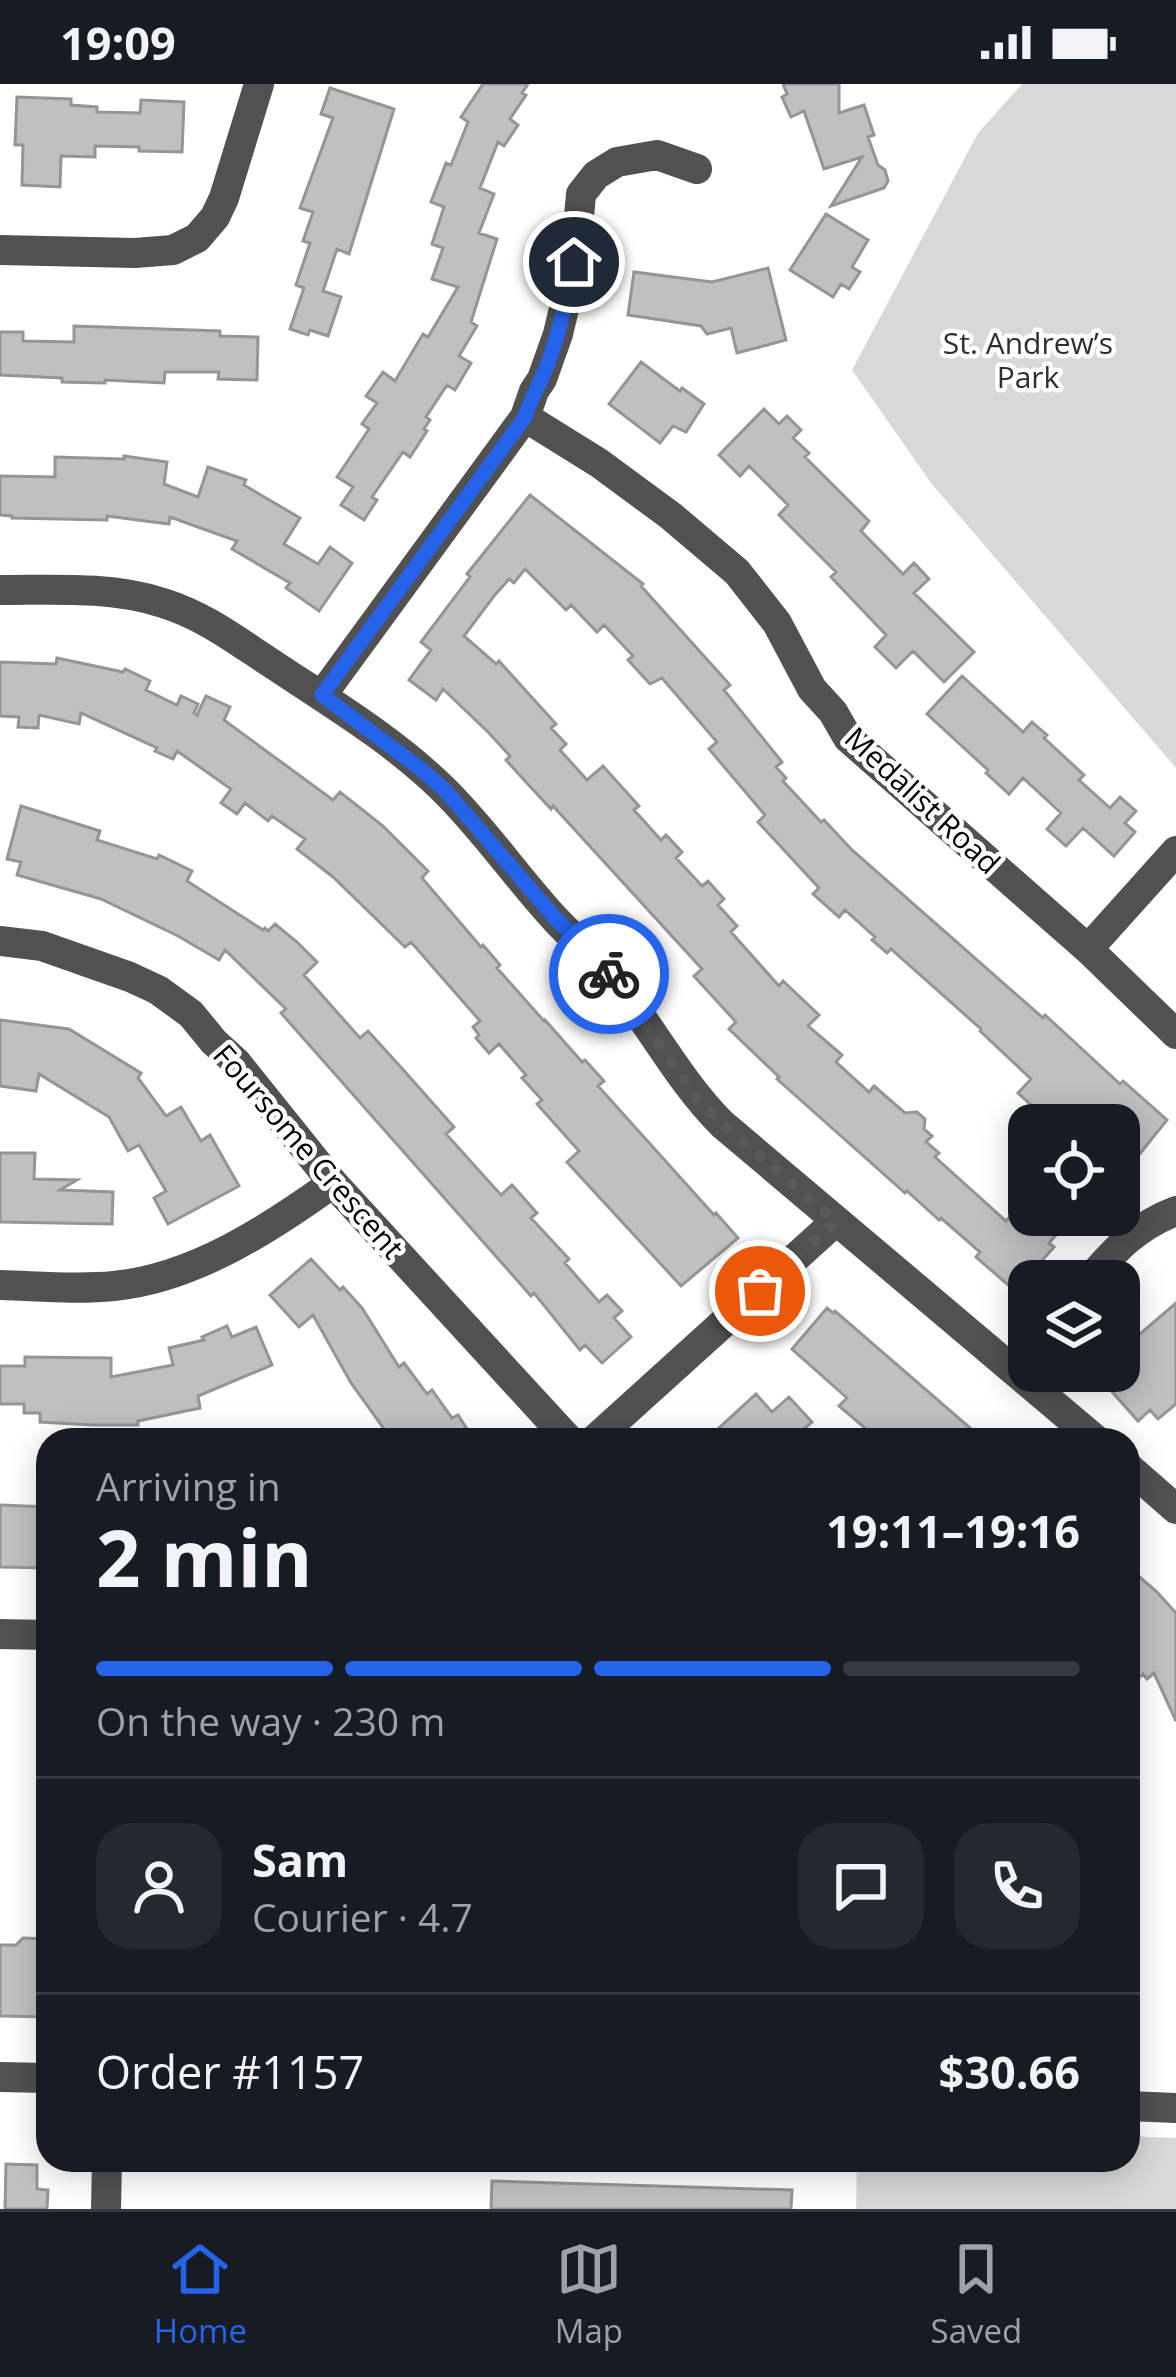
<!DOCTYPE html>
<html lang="en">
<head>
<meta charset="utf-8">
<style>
	:root { --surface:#171b24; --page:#242831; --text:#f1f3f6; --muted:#9ea1a6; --line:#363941; --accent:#2563eb }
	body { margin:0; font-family:"Open Sans",sans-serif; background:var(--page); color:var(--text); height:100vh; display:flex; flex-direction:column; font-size:45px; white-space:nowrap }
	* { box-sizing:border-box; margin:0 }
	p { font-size:39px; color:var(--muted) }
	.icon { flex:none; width:66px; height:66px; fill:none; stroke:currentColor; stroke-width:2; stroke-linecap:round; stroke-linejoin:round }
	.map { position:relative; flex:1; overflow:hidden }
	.details { position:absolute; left:36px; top:1344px; width:1104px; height:744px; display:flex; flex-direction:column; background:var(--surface); border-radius:36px; box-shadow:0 6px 30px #0003 }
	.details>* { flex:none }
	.fabs { position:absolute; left:1008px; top:1020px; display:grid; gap:24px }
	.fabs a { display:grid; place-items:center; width:132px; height:132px; border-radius:24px; background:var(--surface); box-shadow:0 6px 30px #0003; font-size:60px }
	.pin { position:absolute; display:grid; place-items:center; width:102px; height:102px; color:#fff; margin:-51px; border:6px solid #fff; border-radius:50%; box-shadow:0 3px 12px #0007 }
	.courier { position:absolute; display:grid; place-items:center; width:120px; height:120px; margin:-60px; border:9px solid #2563eb; border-radius:50%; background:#fff; color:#222; box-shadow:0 3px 15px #0007 }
	.overview em { font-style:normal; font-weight:700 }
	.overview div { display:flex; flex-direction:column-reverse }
	.overview { display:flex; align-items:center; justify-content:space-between; height:204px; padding:0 60px }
	h1 { font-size:78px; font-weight:700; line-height:90px }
	.bar { display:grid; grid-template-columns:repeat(4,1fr); gap:18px 12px; align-content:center; height:144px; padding:0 60px }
	.bar i { height:15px; border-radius:9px; background:var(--line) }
	.bar .selected { background:var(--accent) }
	.bar p { grid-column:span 4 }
	.line { display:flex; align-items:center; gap:30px; padding:0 60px; border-top:3px solid var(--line) }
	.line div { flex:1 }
	.round { display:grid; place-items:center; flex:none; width:126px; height:126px; border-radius:36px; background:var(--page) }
	.status { display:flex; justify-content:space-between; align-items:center; height:84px; padding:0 60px; background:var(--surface); direction:ltr }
	.status svg { height:33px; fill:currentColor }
	.menu { display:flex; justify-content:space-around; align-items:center; height:168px; border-top:3px solid var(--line); background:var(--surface); font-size:33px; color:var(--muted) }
	.menu a { display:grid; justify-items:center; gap:6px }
	.menu .selected { color:var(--accent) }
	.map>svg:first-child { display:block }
	.green { fill:#d8d8d8 }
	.building { fill:#c0c0c0; stroke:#959595; stroke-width:3 }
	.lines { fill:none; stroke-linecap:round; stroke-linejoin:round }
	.minor { stroke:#515151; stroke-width:30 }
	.done { stroke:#595959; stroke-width:12; stroke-dasharray:0 21.6 }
	.route { stroke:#2563eb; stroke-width:15 }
	.labels { text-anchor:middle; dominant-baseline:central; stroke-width:9; stroke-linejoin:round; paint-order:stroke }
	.park-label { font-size:30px; fill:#2f2f2f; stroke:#fff }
	.street-label { font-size:30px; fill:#000; stroke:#fff }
</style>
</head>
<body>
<div class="status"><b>19:09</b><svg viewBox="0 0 49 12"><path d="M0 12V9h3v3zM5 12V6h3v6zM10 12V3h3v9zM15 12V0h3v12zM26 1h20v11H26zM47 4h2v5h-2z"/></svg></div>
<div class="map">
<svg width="1176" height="2125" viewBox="0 0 1176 2125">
	<rect width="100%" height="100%" fill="#fff"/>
	<!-- green -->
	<path class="green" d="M1022 0H1176V684L931 399 852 286 978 49Z
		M1128 2052 1176 2054V2125H856L857 2076H1128Z"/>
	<!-- building -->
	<path class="building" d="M483 0H528L522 9 526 11 510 35 518 41 504 62 498 58 480 104 494 110 479 149 497 155 471 238 477 242 459 272 471 279 455 306 447 301 426 333 430 336 424 345 427 347 410 373 403 368 372 413 377 416 364 436 341 421 353 403 337 393 369 345 362 340 377 319 366 312 383 288 395 297 423 250 428 253 458 203 432 195 443 164 432 160 444 123 431 118 446 79 451 81 468 38 461 33Z
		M783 0H839V29L864 21 874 51 868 53 878 81 885 86 888 97 884 104 831 122 862 73 824 85 804 27 791 33 782 13 787 10Z
		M330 4 394 25 349 170 337 165 323 207 341 213 328 252 310 246 308 251 290 245 304 204 296 201 310 159 303 157 313 128 300 124 333 34 321 30Z
		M17 13 71 15V21L97 23V28L140 29 141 16 184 18 182 68 139 67V63L95 62V73L61 72 60 103 22 101 23 61H15Z
		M826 130 868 156 852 183 860 188 849 205 841 200 833 213 790 186Z
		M768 184 786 256 737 269 731 244 707 250 701 242 628 231 634 188 712 198Z
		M74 242 220 247V252L258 253 257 296 218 295 219 288H165L164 299 105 296V299L62 298V294L0 291V248H23V257L74 258Z
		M641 278 669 299 680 307 682 304 704 320 686 348 673 342 660 359 609 320Z
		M764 325 779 340 787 332 801 346 793 354 809 369 805 373 869 437 861 447 903 490 914 479 929 495 914 509 974 568 944 598 913 567 896 584 875 563 886 551 831 493 836 488 779 431 788 421 749 382 740 392 719 371Z
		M124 372 167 378 164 400 198 413 208 383 246 396 244 401 300 434 284 460 318 480 330 463 352 479 319 527 286 504 290 499 232 465 237 457 170 433 169 440 107 432V436L12 434V432L0 431V392L55 393V373L124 375Z
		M530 411 643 500 641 502 730 601 724 606 782 678 776 683 786 694 783 697 821 738 824 736 852 766 1043 934 1045 931 1120 1000 1123 997 1167 1036 1138 1072 1130 1065 1119 1078V1041H1053L1018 1009 1031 995 980 947 981 945 891 865 887 869 872 856 875 853 845 826 839 833 813 810 819 804 758 738 765 731 709 665 717 658 662 594 650 600 628 576 633 572 604 541 597 548 571 521 566 526 525 485 514 499 509 495 494 512 464 552 496 580 499 577 556 640 551 644 566 660 560 666 587 696 603 682 639 722 634 726 661 756 666 751 682 768 676 774 702 802 708 797 724 815 718 821 737 842 731 848 779 902 783 897 819 931 808 942 842 971 836 978 869 1008 874 1002 905 1029 917 1028 925 1035 924 1045 932 1052 926 1058 939 1069 935 1073 1006 1137 1014 1128 1019 1132 1055 1131 1065 1141 1049 1159 1054 1163 1015 1207 976 1173 980 1168 941 1134 939 1136 907 1107 905 1109 777 995 779 993 729 945 736 938 694 892 702 885 553 722 551 725 525 697 506 676 510 672 489 649 443 605 436 616 409 596 431 566 421 558 470 493 467 490Z
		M57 574 123 588 125 585 150 597 146 606 177 621 181 612 198 620 194 629 197 631 206 612 230 623 224 636 333 716 340 708 383 742 428 787 422 794 481 863 483 861 500 881 497 884 544 937 545 936 582 978 585 976 604 997 598 1002 714 1131 716 1129 738 1154 681 1202 567 1078 579 1067 537 1020 542 1016 522 994 526 991 499 960 489 969 476 954 479 951 473 943 480 937 411 858 405 863 333 793 297 765 305 755 272 732 268 737 245 719 237 730 221 719 231 705 177 667 173 675 155 667 157 664 81 629 79 640 39 631 38 644 18 643 19 633 0 632V578L56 580Z
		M962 592 1023 648 1032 638 1047 651 1044 654 1084 691 1079 696 1110 724 1120 713 1136 727 1125 739 1135 748 1114 772 1083 744 1066 762 1047 745 1061 729 1023 694 1009 710 986 689 988 686 927 630Z
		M21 722 100 747 97 756 157 775 159 771 192 787 187 797 263 846 265 844 268 847 275 840 297 858 317 878 304 891 360 954 368 947 407 990 454 1043 446 1050 501 1111 512 1101 537 1129 531 1134 569 1175 565 1179 599 1218 607 1211 622 1227 614 1234 631 1253 602 1279 585 1261 580 1266 534 1209 531 1212 281 929 286 925 225 866 219 876 178 852 101 815 17 791 21 778 7 775Z
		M0 936 69 945 141 989 138 994 166 1032 181 1023 201 1057 210 1051 239 1102 168 1140 154 1114 166 1107 139 1061 128 1067 109 1033 39 990 36 1007 0 1002Z
		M0 1069H35L34 1095 77 1096 60 1106 113 1108 112 1140 0 1138Z
		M311 1175 340 1206 343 1203 362 1224 399 1283 404 1279 427 1310 432 1306 452 1334 458 1331 474 1356H392L351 1299 313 1231 299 1243 270 1211Z
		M1176 1219V1320L1158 1335 1150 1326 1138 1337 1107 1302 1129 1282 1119 1268Z
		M827 1224 833 1229 835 1227 984 1356H879L839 1322 847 1314 792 1265Z
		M227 1242 232 1253 256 1243 272 1281 198 1312 200 1324 138 1337V1341H92L40 1338V1329H24V1320H0V1282H25V1273L111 1274V1293L173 1281 169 1264 204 1256 202 1253Z
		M756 1310 772 1328 789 1313 812 1338 791 1356H706Z
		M0 1421 48 1423V1484L0 1483Z
		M1128 1483 1156 1507 1176 1529V1637L1154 1589 1147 1595 1143 1590 1128 1603Z
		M23 1854 48 1855V1933L0 1932V1861H16Z
		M6 2080 37 2081V2105L48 2106 47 2125H5Z
		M492 2097 792 2106 791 2125H491Z"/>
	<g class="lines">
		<!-- minor -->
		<path class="minor" d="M0 166 135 169 173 166 197 154 215 133 224 114 259 0
			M525 333 599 379 671 432 737 488 777 539 812 605 833 628 848 654 1088 865 1176 950
			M0 506C54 506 111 502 163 519 205 532 237 557 274 581 331 619 393 656 443 705 484 745 517 794 556 836 577 858 600 878 619 902 654 948 682 1000 722 1040L1096 1356
			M322 611 525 333 534 307 542 295 558 250 575 178 581 110 596 91 617 78 657 71 697 85
			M0 857 42 862 130 893 158 906 191 930 214 958 236 978 333 1099 569 1356
			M1088 865 1176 767
			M1088 1197C1115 1166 1136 1142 1176 1127
			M0 1201C37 1202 76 1206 114 1202 194 1194 269 1145 333 1099
			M594 1356 836 1137
			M1128 1383 1176 1425
			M0 1550 48 1551
			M0 1993 48 1994
			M1128 2022 1176 2024
			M106 2125 107 2076"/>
	</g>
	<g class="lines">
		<!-- done -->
		<path class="done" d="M609 890 698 1016 722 1040 836 1137 760 1207"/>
		<!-- route -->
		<path class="route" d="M574 178C566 215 559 253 544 289 538 304 530 317 525 333L322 611 422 686 445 706 556 835 590 868 609 890"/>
	</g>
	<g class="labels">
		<!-- park labels -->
		<g class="park-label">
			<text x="1028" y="258">St. Andrew’s<tspan x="1028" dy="34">Park</tspan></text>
		</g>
		<!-- street labels -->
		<g class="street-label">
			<text transform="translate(923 716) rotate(43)">Medalist Road</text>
			<text transform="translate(309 1067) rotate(49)">Foursome Crescent</text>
		</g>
	</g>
</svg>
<div class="fabs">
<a><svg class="icon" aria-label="locate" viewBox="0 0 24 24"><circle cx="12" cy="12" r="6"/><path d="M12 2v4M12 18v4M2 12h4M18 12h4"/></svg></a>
<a><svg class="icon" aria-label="layers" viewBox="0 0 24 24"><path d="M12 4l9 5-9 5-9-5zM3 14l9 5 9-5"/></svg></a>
</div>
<div class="pin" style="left:760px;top:1207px;background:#ea580c"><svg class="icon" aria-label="bag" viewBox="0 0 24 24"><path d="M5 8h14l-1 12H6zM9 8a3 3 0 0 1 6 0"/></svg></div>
<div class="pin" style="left:574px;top:178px;background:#1f2937"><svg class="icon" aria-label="home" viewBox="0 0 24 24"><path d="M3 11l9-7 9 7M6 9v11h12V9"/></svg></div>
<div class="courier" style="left:609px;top:890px"><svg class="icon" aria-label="bike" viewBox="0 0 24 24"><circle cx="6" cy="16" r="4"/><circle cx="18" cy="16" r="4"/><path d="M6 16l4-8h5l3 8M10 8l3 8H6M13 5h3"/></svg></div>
<section class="details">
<div class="overview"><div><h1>2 min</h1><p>Arriving in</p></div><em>19:11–19:16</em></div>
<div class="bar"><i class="selected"></i><i class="selected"></i><i class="selected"></i><i></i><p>On the way · 230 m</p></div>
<div class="line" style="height:216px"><a class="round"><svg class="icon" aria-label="person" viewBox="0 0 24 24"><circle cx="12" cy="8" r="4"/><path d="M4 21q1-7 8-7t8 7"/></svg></a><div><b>Sam</b><p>Courier · 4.7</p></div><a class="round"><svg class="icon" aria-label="chat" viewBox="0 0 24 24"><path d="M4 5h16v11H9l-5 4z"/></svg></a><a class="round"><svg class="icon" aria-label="phone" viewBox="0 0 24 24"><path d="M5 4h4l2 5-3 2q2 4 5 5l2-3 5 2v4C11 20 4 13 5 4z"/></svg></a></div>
<div class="line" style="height:156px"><div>Order #1157</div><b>$30.66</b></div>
</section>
</div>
<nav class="menu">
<a class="selected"><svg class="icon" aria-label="home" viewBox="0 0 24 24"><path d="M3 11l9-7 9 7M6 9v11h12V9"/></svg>Home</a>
<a><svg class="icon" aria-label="map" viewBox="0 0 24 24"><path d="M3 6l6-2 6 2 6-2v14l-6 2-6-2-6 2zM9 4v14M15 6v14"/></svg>Map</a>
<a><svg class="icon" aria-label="saved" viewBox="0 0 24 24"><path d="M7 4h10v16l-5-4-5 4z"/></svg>Saved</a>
</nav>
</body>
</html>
